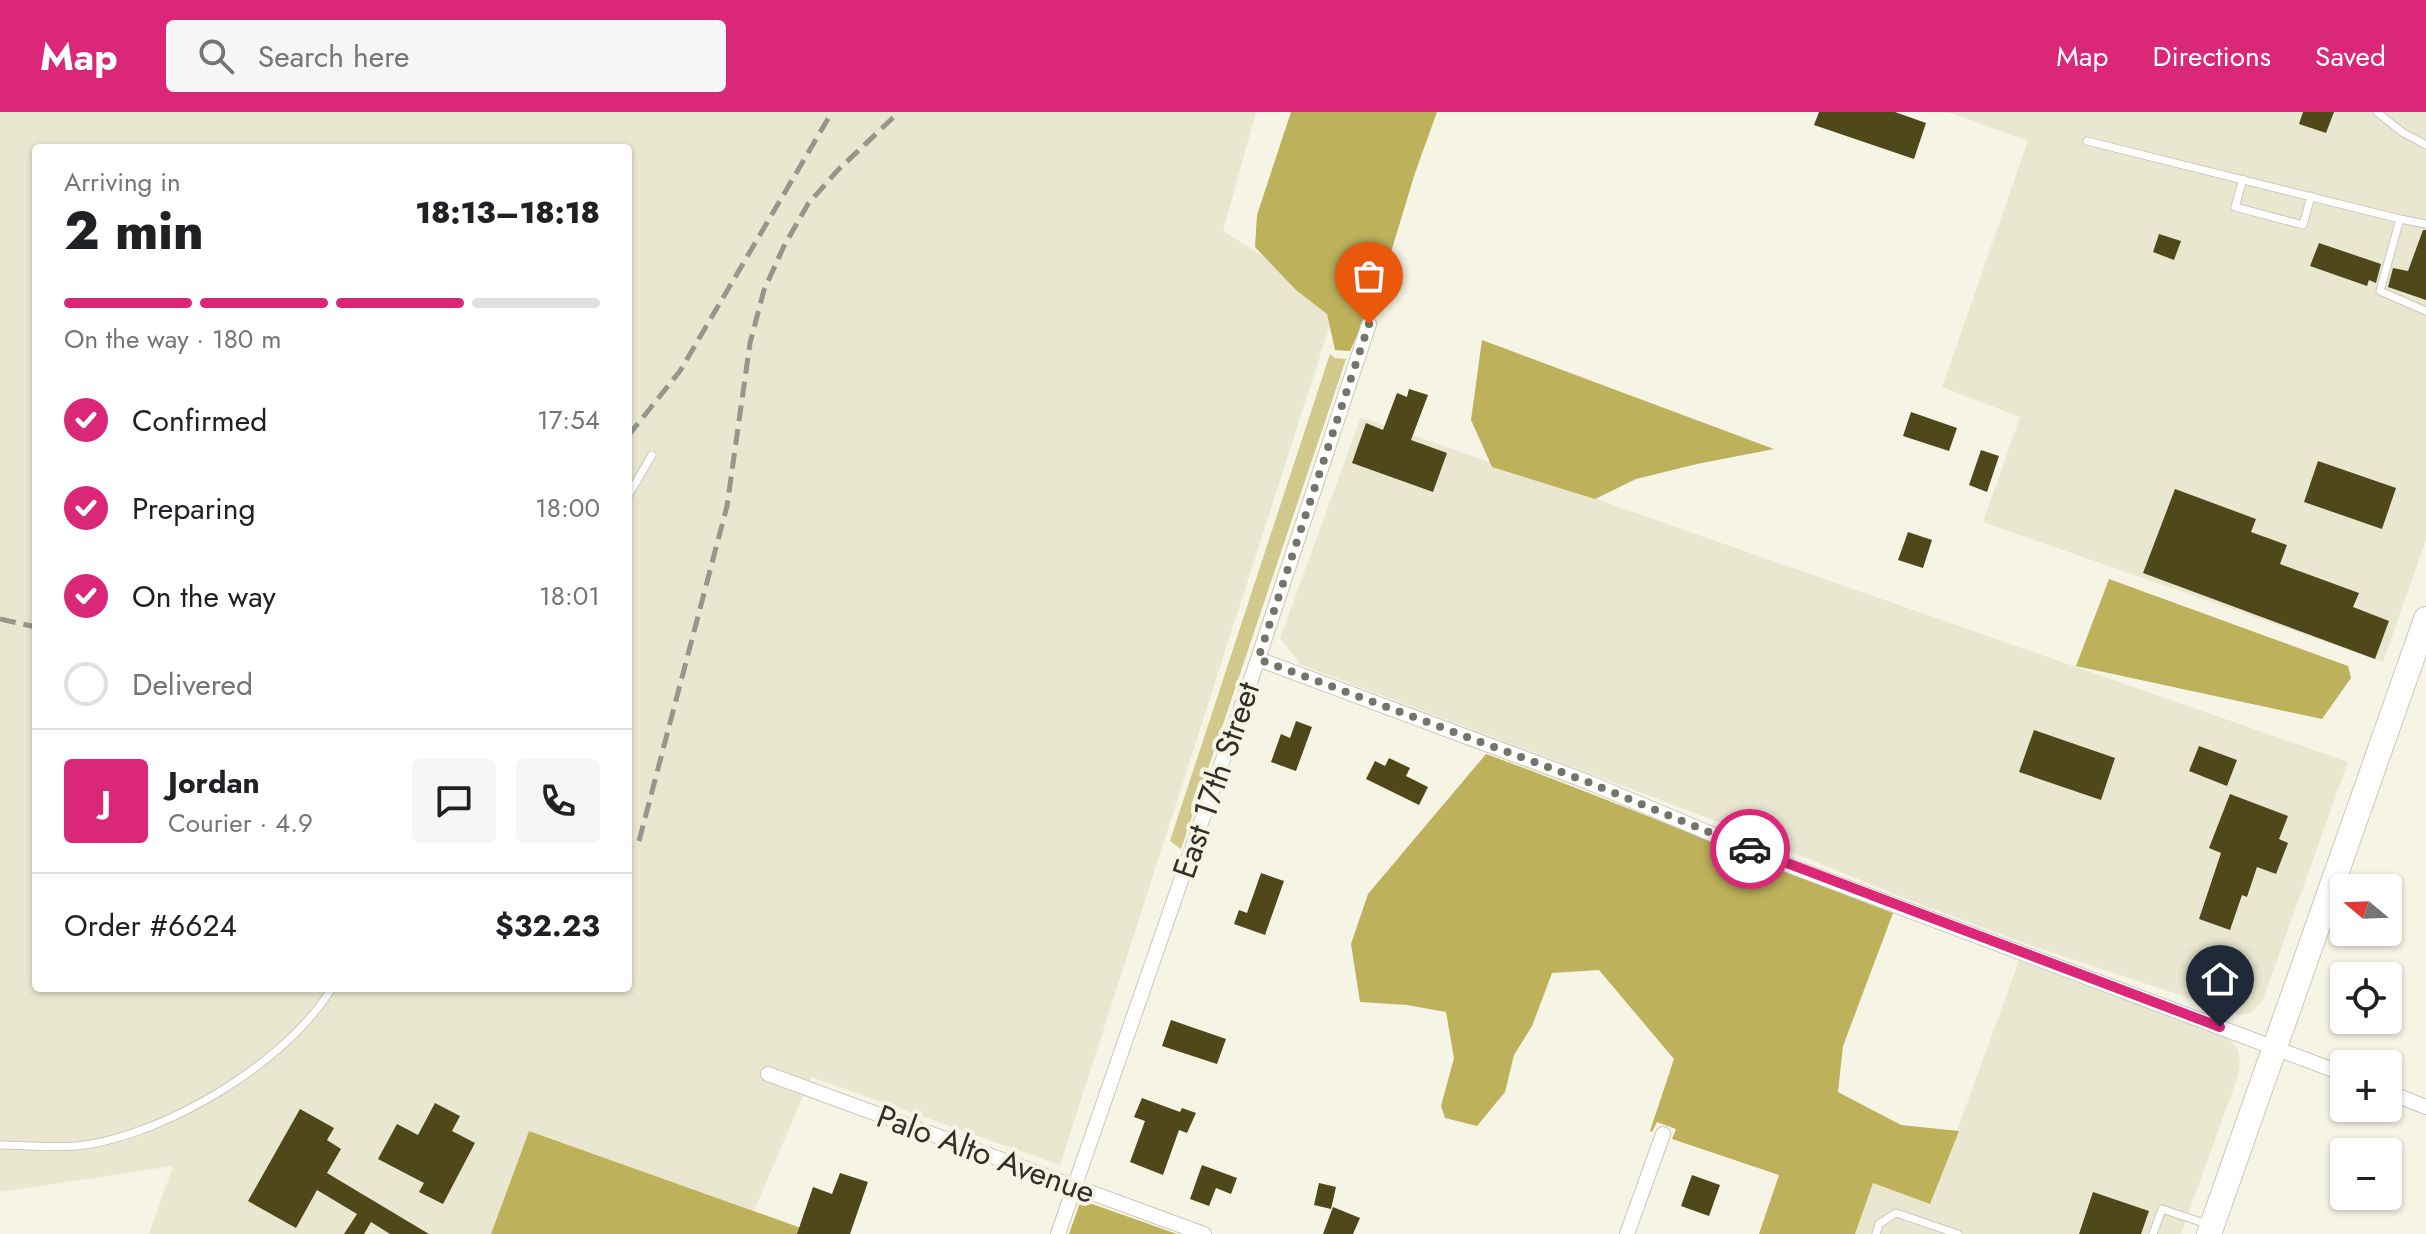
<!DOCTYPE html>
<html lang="en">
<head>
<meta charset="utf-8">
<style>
	:root { --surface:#fff; --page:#f6f6f6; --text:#202124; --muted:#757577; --line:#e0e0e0; --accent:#db2777 }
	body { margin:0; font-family:Jost,sans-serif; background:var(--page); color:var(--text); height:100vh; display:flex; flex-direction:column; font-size:30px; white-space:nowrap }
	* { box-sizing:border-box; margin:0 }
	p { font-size:26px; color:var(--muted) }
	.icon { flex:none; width:44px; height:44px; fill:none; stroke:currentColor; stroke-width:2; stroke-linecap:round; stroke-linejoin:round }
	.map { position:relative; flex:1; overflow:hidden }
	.side { position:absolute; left:32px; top:32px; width:600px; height:848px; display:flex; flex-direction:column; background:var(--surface); border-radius:8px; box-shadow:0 2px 6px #0004 }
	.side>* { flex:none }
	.needle { width:52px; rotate:289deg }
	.controls { position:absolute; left:2330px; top:762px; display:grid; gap:16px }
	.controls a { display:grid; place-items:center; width:72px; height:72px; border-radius:8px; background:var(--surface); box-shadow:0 2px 6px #0004; font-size:40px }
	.pin { position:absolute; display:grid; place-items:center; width:68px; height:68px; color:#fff; margin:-82px -34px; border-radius:50% 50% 50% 0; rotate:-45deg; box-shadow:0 0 8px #0007 }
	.pin .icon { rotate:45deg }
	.courier { position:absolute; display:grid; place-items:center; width:80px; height:80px; margin:-40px; border:6px solid #db2777; border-radius:50%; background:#fff; color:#222; box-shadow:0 2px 10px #0007 }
	.summary em { font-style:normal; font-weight:800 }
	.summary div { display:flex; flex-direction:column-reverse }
	.summary { display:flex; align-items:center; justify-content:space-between; height:136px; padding:0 32px }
	h1 { font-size:52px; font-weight:800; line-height:60px }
	.bar { display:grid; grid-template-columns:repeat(4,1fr); gap:12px 8px; align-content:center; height:96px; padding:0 32px }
	.bar i { height:10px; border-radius:6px; background:var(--line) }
	.bar .selected { background:var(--accent) }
	.bar p { grid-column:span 4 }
	.line { display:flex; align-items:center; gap:20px; padding:0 32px; border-top:2px solid var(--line) }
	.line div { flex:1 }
	.round { display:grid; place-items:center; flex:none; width:84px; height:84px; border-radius:8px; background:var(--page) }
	ol { padding:0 32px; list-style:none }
	li { display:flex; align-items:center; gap:24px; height:88px }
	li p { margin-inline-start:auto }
	li .icon { padding:8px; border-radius:50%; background:var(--accent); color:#fff; stroke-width:4 }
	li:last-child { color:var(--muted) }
	li i { width:44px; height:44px; border:4px solid var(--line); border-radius:50% }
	header { display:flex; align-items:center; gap:48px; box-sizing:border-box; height:112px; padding:0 40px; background:var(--accent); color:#fff }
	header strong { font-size:38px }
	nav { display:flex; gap:44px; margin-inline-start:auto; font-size:28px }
	.search { width:560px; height:72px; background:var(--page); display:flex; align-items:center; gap:20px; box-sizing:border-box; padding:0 28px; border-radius:8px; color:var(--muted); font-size:30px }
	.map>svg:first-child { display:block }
	.built { fill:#eae7d1; fill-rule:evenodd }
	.green { fill:#d1c88c }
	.forest { fill:#beb15c }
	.building { fill:#4f481b }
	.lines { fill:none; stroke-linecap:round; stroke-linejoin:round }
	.service-casing { stroke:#cac8b9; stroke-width:9 }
	.minor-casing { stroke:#cac8b9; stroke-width:16 }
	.primary-casing { stroke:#cac8b9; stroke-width:26 }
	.service { stroke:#fff; stroke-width:7 }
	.minor { stroke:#fff; stroke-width:14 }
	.primary { stroke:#fff; stroke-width:24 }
	.rail { stroke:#98968c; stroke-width:5; stroke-dasharray:16 8; stroke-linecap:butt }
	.done { stroke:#75746b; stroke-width:8; stroke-dasharray:0 14.4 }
	.route { stroke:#db2777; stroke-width:10 }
	.labels { text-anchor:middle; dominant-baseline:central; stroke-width:8; stroke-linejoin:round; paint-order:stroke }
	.street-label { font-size:32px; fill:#302f2a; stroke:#f6f4e4 }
</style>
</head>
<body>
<header>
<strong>Map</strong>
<div class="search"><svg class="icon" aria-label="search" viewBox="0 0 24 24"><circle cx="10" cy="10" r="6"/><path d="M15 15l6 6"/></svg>Search here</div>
<nav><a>Map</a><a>Directions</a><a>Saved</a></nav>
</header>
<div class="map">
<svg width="2426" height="1122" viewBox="0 0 2426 1122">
	<rect width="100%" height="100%" fill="#f6f4e4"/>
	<!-- built -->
	<path class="built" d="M0 0H1256L1223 119 1337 191 1060 1053 811 965 754 1099 529 1019 491 1122H149L173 1054 0 1080ZM36 36H628V876H36Z
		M1948 0H2426V428L2383 550 1983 410 2020 305 1942 275 2028 29Z
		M1361 305 2348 650 2262 890 2250 901 2240 903 2024 831 1899 784 1719 710 1301 553 1280 526Z
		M2019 849 2217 921 2230 928 2238 938 2240 947 2238 964 2181 1122H1855L1873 1071 1930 1092Z"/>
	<!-- green -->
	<path class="green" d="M1330 242 1335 246 1346 247 1181 737 1170 729Z"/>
	<!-- forest -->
	<path class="forest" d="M1291 0H1437L1415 61 1384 163 1350 239 1335 238 1327 202 1296 178 1255 135 1257 103Z
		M1482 228 1774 337 1697 352 1636 367 1595 387 1492 355 1471 308Z
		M2109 467 2348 554 2351 566 2322 607 2076 554Z
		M1486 642C1623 692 1756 750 1893 801L1843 934 1838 980 1901 1013 1959 1019 1930 1092 1873 1071 1855 1122H1759L1779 1063 1672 1027 1676 1017 1657 1010 1652 1020 1650 1019 1674 947 1599 858 1552 861 1532 914 1514 943 1505 980 1477 1014 1445 1006 1441 994 1454 946 1446 900 1407 893 1360 890 1351 832 1368 782Z
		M529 1019 818 1122H491Z
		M1081 1088 1177 1122H1069Z"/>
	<!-- building -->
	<path class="building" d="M1819 0H1895L1926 11 1914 47 1814 13Z
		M2303 0H2334L2326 21 2299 12Z
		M2423 118H2426V188L2388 175 2393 156 2408 159Z
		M2159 122 2181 129 2174 148 2153 140Z
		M2319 131 2381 152 2376 171 2369 168 2367 174 2310 154Z
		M1409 277 1428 283 1411 328 1447 341 1433 380 1352 351 1366 311 1383 318 1397 281 1407 285Z
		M1911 300 1957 316 1949 339 1903 324Z
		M1981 338 1999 344 1987 380 1969 373Z
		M2318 349 2396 376 2382 417 2304 390Z
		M2175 377 2256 407 2251 420 2287 433 2280 452 2359 481 2353 495 2389 509 2375 547 2143 461Z
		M1908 420 1932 428 1923 456 1898 448Z
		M1296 609 1312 615 1296 659 1271 650 1281 622 1290 626Z
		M2034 618 2115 646 2101 688 2019 660Z
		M2199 634 2237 648 2227 674 2189 659Z
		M1389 646 1410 656 1406 664 1428 675 1419 693 1366 667 1375 649 1385 654Z
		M2230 682 2288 704 2279 727 2288 731 2276 762 2257 755 2247 785 2242 783 2230 818 2199 807 2221 741 2209 736Z
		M1261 761 1284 769 1265 823 1234 812 1239 798 1247 801Z
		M1171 908 1226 927 1217 952 1162 934Z
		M1142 986 1180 1000 1182 996 1196 1001 1187 1021 1179 1018 1163 1063 1130 1050 1145 1009 1134 1005Z
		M435 991 460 1004 452 1019 475 1031 443 1092 419 1080 424 1071 378 1047 397 1012 418 1023Z
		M300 997 334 1016 327 1028 341 1037 327 1061 429 1122H390L371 1110 364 1122H344L357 1102 317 1078 296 1116 248 1089Z
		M1202 1053 1237 1066 1231 1082 1216 1076 1209 1094 1190 1087Z
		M840 1061 868 1070 850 1122H797L813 1075 832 1082Z
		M1692 1063 1720 1073 1709 1104 1681 1094Z
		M1319 1071 1336 1075 1331 1097 1314 1093Z
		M2093 1080 2149 1099 2141 1122H2079Z
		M1333 1095 1360 1106 1353 1122H1323Z"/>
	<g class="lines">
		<defs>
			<path id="service" d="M2377 0 2402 20 2426 33
				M2087 29 2400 107
				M2243 67 2235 95 2303 113 2311 84
				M2426 112 2400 107 2380 179 2426 199
				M628 384 652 343
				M0 1033C28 1033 58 1037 85 1033 170 1020 287 950 332 876
				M1876 1122 1879 1112 1896 1101 1958 1122
				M2153 1122 2162 1097 2207 1112"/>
			<path id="minor" d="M1258 547 1588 670 1764 744 2344 962
				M768 962 1204 1122
				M2388 980 2426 995
				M1058 1122 1258 547 1369 212
				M1627 1122 1663 1022"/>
			<path id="primary" d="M2209 1122 2426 507"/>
		</defs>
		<!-- service casing -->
		<use href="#service" class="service-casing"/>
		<!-- minor casing -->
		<use href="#minor" class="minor-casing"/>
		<!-- primary casing -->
		<use href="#primary" class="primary-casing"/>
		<!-- service -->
		<use href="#service" class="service"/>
		<!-- minor -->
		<use href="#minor" class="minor"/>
		<!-- primary -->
		<use href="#primary" class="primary"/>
		<!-- rail -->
		<path class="rail" d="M628 324 680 259 832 0
			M0 507 36 515
			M639 729 727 394 750 231 764 178 784 134 808 92 837 59 899 0"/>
	</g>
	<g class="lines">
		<!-- done -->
		<path class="done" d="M1369 212 1258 547 1588 670 1750 737"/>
		<!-- route -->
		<path class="route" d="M1750 737 2220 915"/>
	</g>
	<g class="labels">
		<!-- street labels -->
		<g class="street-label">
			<text transform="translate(1216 668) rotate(-71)">East 17th Street</text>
			<text transform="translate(986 1042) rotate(20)">Palo Alto Avenue</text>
		</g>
	</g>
</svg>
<div class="controls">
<a><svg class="needle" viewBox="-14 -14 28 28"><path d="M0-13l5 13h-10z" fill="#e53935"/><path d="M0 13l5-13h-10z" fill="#757577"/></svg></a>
<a><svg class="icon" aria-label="locate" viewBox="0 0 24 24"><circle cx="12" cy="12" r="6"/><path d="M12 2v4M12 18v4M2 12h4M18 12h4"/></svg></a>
<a>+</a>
<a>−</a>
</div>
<div class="pin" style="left:1369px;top:212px;background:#ea580c"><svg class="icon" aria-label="bag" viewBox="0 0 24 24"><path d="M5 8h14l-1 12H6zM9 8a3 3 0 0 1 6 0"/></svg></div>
<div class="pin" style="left:2220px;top:915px;background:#1f2937"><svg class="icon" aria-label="home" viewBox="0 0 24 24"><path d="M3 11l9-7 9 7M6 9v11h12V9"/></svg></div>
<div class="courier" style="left:1750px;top:737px"><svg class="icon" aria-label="car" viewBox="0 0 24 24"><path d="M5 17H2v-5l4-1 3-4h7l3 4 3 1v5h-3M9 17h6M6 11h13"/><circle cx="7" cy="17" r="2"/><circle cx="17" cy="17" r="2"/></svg></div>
<section class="side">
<div class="summary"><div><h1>2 min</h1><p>Arriving in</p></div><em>18:13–18:18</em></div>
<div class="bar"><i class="selected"></i><i class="selected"></i><i class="selected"></i><i></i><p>On the way · 180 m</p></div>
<ol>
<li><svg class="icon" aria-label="check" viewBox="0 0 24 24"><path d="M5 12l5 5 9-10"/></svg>Confirmed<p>17:54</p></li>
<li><svg class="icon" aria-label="check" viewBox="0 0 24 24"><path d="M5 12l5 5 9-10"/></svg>Preparing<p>18:00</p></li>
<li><svg class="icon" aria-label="check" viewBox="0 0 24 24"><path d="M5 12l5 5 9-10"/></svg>On the way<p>18:01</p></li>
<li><i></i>Delivered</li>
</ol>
<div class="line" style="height:144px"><b class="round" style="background:var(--accent);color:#fff">J</b><div><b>Jordan</b><p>Courier · 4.9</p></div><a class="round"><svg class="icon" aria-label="chat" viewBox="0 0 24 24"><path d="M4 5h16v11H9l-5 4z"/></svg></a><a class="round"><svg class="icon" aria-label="phone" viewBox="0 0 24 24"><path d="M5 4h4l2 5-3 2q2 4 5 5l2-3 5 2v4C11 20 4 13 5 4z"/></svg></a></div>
<div class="line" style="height:104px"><div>Order #6624</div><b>$32.23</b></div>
</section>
</div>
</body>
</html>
